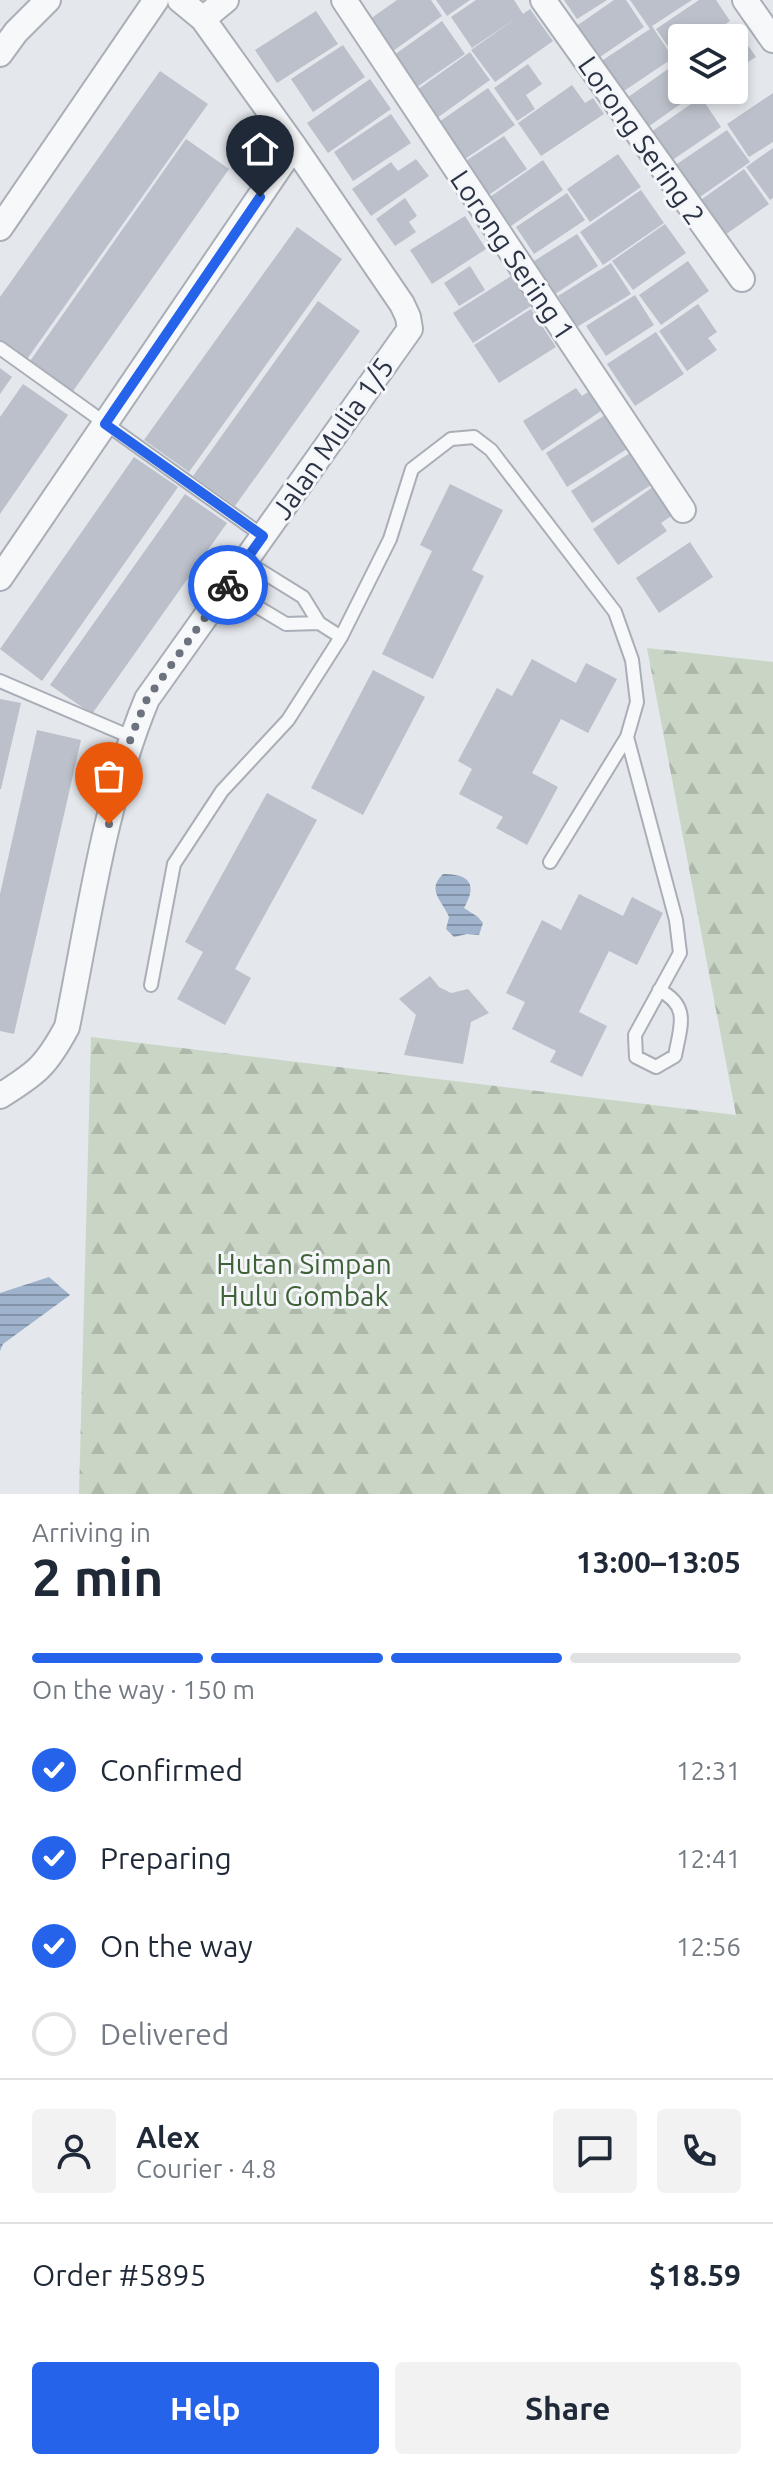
<!DOCTYPE html>
<html lang="en">
<head>
<meta charset="utf-8">
<style>
	:root { --surface:#fff; --page:#f2f2f3; --text:#1f2937; --muted:#747a83; --line:#e0e1e3; --accent:#2563eb }
	body { margin:0; font-family:Ubuntu,sans-serif; background:var(--page); color:var(--text); height:100vh; display:flex; flex-direction:column; font-size:30px; white-space:nowrap }
	* { box-sizing:border-box; margin:0 }
	p { font-size:26px; color:var(--muted) }
	.icon { flex:none; width:44px; height:44px; fill:none; stroke:currentColor; stroke-width:2; stroke-linecap:round; stroke-linejoin:round }
	.map { position:relative; height:1494px; overflow:hidden }
	.drawer { display:flex; flex-direction:column; background:var(--surface); flex:1 }
	.drawer>* { flex:none }
	.fabs { position:absolute; left:668px; top:24px; display:grid; gap:16px }
	.fabs a { display:grid; place-items:center; width:80px; height:80px; border-radius:8px; background:var(--surface); box-shadow:0 4px 12px #0003; font-size:40px }
	.pin { position:absolute; display:grid; place-items:center; width:68px; height:68px; color:#fff; margin:-82px -34px; border-radius:50% 50% 50% 0; rotate:-45deg; box-shadow:0 0 8px #0007 }
	.pin .icon { rotate:45deg }
	.courier { position:absolute; display:grid; place-items:center; width:80px; height:80px; margin:-40px; border:6px solid #2563eb; border-radius:50%; background:#fff; color:#222; box-shadow:0 2px 10px #0007 }
	.head em { font-style:normal; font-weight:700 }
	.head div { display:flex; flex-direction:column-reverse }
	.head { display:flex; align-items:center; justify-content:space-between; height:136px; padding:0 32px }
	h1 { font-size:52px; font-weight:700; line-height:60px }
	.bar { display:grid; grid-template-columns:repeat(4,1fr); gap:12px 8px; align-content:center; height:96px; padding:0 32px }
	.bar i { height:10px; border-radius:6px; background:var(--line) }
	.bar .active { background:var(--accent) }
	.bar p { grid-column:span 4 }
	.line { display:flex; align-items:center; gap:20px; padding:0 32px; border-top:2px solid var(--line) }
	.line div { flex:1 }
	.round { display:grid; place-items:center; flex:none; width:84px; height:84px; border-radius:8px; background:var(--page) }
	ol { padding:0 32px; list-style:none }
	li { display:flex; align-items:center; gap:24px; height:88px }
	li p { margin-inline-start:auto }
	li .icon { padding:8px; border-radius:50%; background:var(--accent); color:#fff; stroke-width:4 }
	li:last-child { color:var(--muted) }
	li i { width:44px; height:44px; border:4px solid var(--line); border-radius:50% }
	.button { display:flex; gap:16px; margin-top:auto; padding:16px 32px }
	.button a { flex:1; height:92px; border-radius:8px; background:var(--accent); color:#fff; font-size:32px; font-weight:700; line-height:92px; text-align:center }
	.button a+a { background:var(--page); color:var(--text) }
	.map>svg:first-child { display:block }
	.forest { fill:url(#forest-firs) }
	.water { fill:url(#water-rules) }
	.building { fill:#bbc0ca }
	.lines { fill:none; stroke-linecap:round; stroke-linejoin:round }
	.service-casing { stroke:#a9aeb7; stroke-width:16 }
	.minor-casing { stroke:#a9aeb7; stroke-width:28 }
	.service { stroke:#f7f8fa; stroke-width:12 }
	.minor { stroke:#f7f8fa; stroke-width:24 }
	.done { stroke:#6c737f; stroke-width:8; stroke-dasharray:0 14.4 }
	.route { stroke:#2563eb; stroke-width:10 }
	.labels { text-anchor:middle; dominant-baseline:central; stroke-width:6; stroke-linejoin:round; paint-order:stroke }
	.street-label { font-size:28px; fill:#2b3445; stroke:#f4f6f9 }
	.park-label { font-size:28px; fill:#3f6138; stroke:#f4f6f9 }
</style>
</head>
<body>
<div class="map">
<svg width="773" height="1494" viewBox="0 0 773 1494">
	<defs>
		<pattern id="forest-firs" width="22" height="20" patternUnits="userSpaceOnUse" patternTransform="scale(2)"><rect width="22" height="20" fill="#c9d6c5"/><path d="M5 1l3.5 6h-7zM16 11l3.5 6h-7z" fill="#adb8ab"/></pattern>
		<pattern id="water-rules" width="6" height="5" patternUnits="userSpaceOnUse" patternTransform="scale(2)"><rect width="6" height="5" fill="#9fb4cc"/><path d="M0 2.5h6" fill="none" stroke="#8293a7"/></pattern>
	</defs>
	<rect width="100%" height="100%" fill="#e4e7ec"/>
	<!-- forest -->
	<path class="forest" d="M647 648 773 662V1494H79L91 1037 736 1115Z"/>
	<!-- water -->
	<path class="water" d="M443 874C471 874 477 885 464 908L478 917 483 923 479 935 467 934 454 937 446 929 449 917C442 900 426 891 443 874Z
		M49 1277 70 1295 3 1344 0 1351V1293Z"/>
	<!-- building -->
	<path class="building" d="M397 0H431L442 16 386 56 363 24Z
		M436 0H470L447 16Z
		M476 0H514L523 14 530 9 553 41 495 82 471 50 519 16 472 48 451 17Z
		M564 0H607L577 19Z
		M614 0H626L644 27 597 59 575 27Z
		M630 0H692L652 26 673 58 621 93 600 62 650 29Z
		M699 0H716L730 21 705 38H682V53L676 58 656 29Z
		M316 11 338 44 277 83 255 50Z
		M442 21 465 54 417 87 394 55Z
		M734 25 756 57 734 71V38H714Z
		M343 45 365 77 313 112 291 79Z
		M470 52 490 80 437 118 417 90Z
		M528 64 542 84 526 95 535 109 517 121 494 88Z
		M668 69 689 98 645 129 624 100Z
		M160 71 208 104 25 362 0 345V297Z
		M370 79 391 109 328 153 307 123Z
		M572 85 585 103 593 98 604 114 541 156 518 123Z
		M488 88 515 125 462 161 436 124Z
		M773 93V142L749 157 727 124Z
		M701 97 721 127 671 161 651 132Z
		M391 114 411 143 353 181 334 152Z
		M727 130 750 162 697 199 674 166Z
		M504 136 527 169 487 196 464 162Z
		M186 139 229 169 71 394 28 364Z
		M773 148V198L770 200 746 167Z
		M618 154 641 187 590 222 567 189Z
		M416 159 429 176 371 216 352 189 391 162 398 171Z
		M543 160 563 190 511 226 490 197Z
		M744 169 769 204 722 237 698 202Z
		M641 190 664 223 603 265 580 232Z
		M567 193 585 220 534 254 516 227Z
		M405 198 417 216 409 222 416 232 395 246 376 219Z
		M465 216 486 249 432 284 410 250Z
		M665 224 686 253 633 290 612 261Z
		M297 227 342 259 189 472 144 440Z
		M577 234 598 266 555 294 534 261Z
		M688 261 709 291 661 325 639 295Z
		M611 263 631 294 577 327 558 296Z
		M470 266 485 290 459 306 444 283Z
		M511 276 531 306 473 343 453 313Z
		M635 295 654 325 606 356 586 326Z
		M318 301 360 331 235 506 193 476Z
		M698 304 717 332 708 338 717 350 687 371 659 331Z
		M531 309 556 347 499 383 474 345Z
		M656 332 684 374 635 406 607 364Z
		M0 368 12 377 0 394Z
		M23 384 68 415 0 514V417Z
		M576 388 582 396 588 392 601 411 542 451 523 421Z
		M605 415 627 449 567 487 546 453Z
		M630 453 651 485 592 523 571 491Z
		M134 457 178 487 42 681 0 649Z
		M450 484 503 510 472 570 484 576 433 679 382 654 432 551 420 545Z
		M653 487 673 515 661 523 667 531 618 565 593 529Z
		M185 494 227 523 92 714 50 685Z
		M690 542 713 577 659 613 636 578Z
		M532 659 576 683 586 663 617 679 588 733 561 719 532 773 558 787 527 845 496 828 503 817 459 794 472 769 458 761 497 688 512 696Z
		M373 670 425 697 363 815 311 788Z
		M0 699 21 703 1 789H0Z
		M37 730 81 740 14 1034 0 1031V894Z
		M267 793 317 820 235 969 251 978 225 1025 177 999 203 952 185 942Z
		M579 894 623 916 632 897 663 913 637 965 609 951 579 1012 607 1026 582 1077 550 1062 556 1051 512 1029 525 1002 506 993 542 920 561 930Z
		M430 976 439 987 451 993 468 989 489 1013 471 1022 463 1064 404 1055 416 1015 399 999Z"/>
	<g class="lines">
		<defs>
			<path id="service" d="M0 348 263 536
				M245 561 303 597 319 623 341 637
				M226 588 286 624 319 623
				M0 681 131 737
				M550 862 627 737
				M151 985 174 864 222 791 288 720 341 637 390 539 412 469 451 439 474 437 491 450 615 612 632 660 637 702 627 737 676 920 680 953 635 1035 636 1057 656 1067 675 1056C680 1027 691 1006 659 990"/>
			<path id="minor" d="M344 0 683 510
				M543 0 742 279
				M745 0 773 40
				M203 19 226 0
				M0 54 16 32 48 0
				M0 228 156 0
				M0 578 294 146
				M0 1096C37 1073 46 1066 67 1027 89 918 104 803 147 699L410 329 408 317 402 304 294 146 203 19 180 0"/>
		</defs>
		<!-- service casing -->
		<use href="#service" class="service-casing"/>
		<!-- minor casing -->
		<use href="#minor" class="minor-casing"/>
		<!-- service -->
		<use href="#service" class="service"/>
		<!-- minor -->
		<use href="#minor" class="minor"/>
	</g>
	<g class="lines">
		<!-- done -->
		<path class="done" d="M109 824 131 737 147 699 228 585"/>
		<!-- route -->
		<path class="route" d="M228 585 263 536 105 424 260 197"/>
	</g>
	<g class="labels">
		<!-- street labels -->
		<g class="street-label">
			<text transform="translate(642 140) rotate(55)">Lorong Sering 2</text>
			<text transform="translate(513 255) rotate(56)">Lorong Sering 1</text>
			<text transform="translate(332 438) rotate(-55)">Jalan Mulia 1/5</text>
		</g>
		<!-- park labels -->
		<g class="park-label">
			<text x="304" y="1263">Hutan Simpan<tspan x="304" dy="32">Hulu Gombak</tspan></text>
		</g>
	</g>
</svg>
<div class="fabs">
<a><svg class="icon" aria-label="layers" viewBox="0 0 24 24"><path d="M12 4l9 5-9 5-9-5zM3 14l9 5 9-5"/></svg></a>
</div>
<div class="pin" style="left:109px;top:824px;background:#ea580c"><svg class="icon" aria-label="bag" viewBox="0 0 24 24"><path d="M5 8h14l-1 12H6zM9 8a3 3 0 0 1 6 0"/></svg></div>
<div class="pin" style="left:260px;top:197px;background:#1f2937"><svg class="icon" aria-label="home" viewBox="0 0 24 24"><path d="M3 11l9-7 9 7M6 9v11h12V9"/></svg></div>
<div class="courier" style="left:228px;top:585px"><svg class="icon" aria-label="bike" viewBox="0 0 24 24"><circle cx="6" cy="16" r="4"/><circle cx="18" cy="16" r="4"/><path d="M6 16l4-8h5l3 8M10 8l3 8H6M13 5h3"/></svg></div>
</div>
<section class="drawer">
<div class="head"><div><h1>2 min</h1><p>Arriving in</p></div><em>13:00–13:05</em></div>
<div class="bar"><i class="active"></i><i class="active"></i><i class="active"></i><i></i><p>On the way · 150 m</p></div>
<ol>
<li><svg class="icon" aria-label="check" viewBox="0 0 24 24"><path d="M5 12l5 5 9-10"/></svg>Confirmed<p>12:31</p></li>
<li><svg class="icon" aria-label="check" viewBox="0 0 24 24"><path d="M5 12l5 5 9-10"/></svg>Preparing<p>12:41</p></li>
<li><svg class="icon" aria-label="check" viewBox="0 0 24 24"><path d="M5 12l5 5 9-10"/></svg>On the way<p>12:56</p></li>
<li><i></i>Delivered</li>
</ol>
<div class="line" style="height:144px"><a class="round"><svg class="icon" aria-label="person" viewBox="0 0 24 24"><circle cx="12" cy="8" r="4"/><path d="M4 21q1-7 8-7t8 7"/></svg></a><div><b>Alex</b><p>Courier · 4.8</p></div><a class="round"><svg class="icon" aria-label="chat" viewBox="0 0 24 24"><path d="M4 5h16v11H9l-5 4z"/></svg></a><a class="round"><svg class="icon" aria-label="phone" viewBox="0 0 24 24"><path d="M5 4h4l2 5-3 2q2 4 5 5l2-3 5 2v4C11 20 4 13 5 4z"/></svg></a></div>
<div class="line" style="height:104px"><div>Order #5895</div><b>$18.59</b></div>
<div class="button"><a>Help</a><a>Share</a></div>
</section>
</body>
</html>
